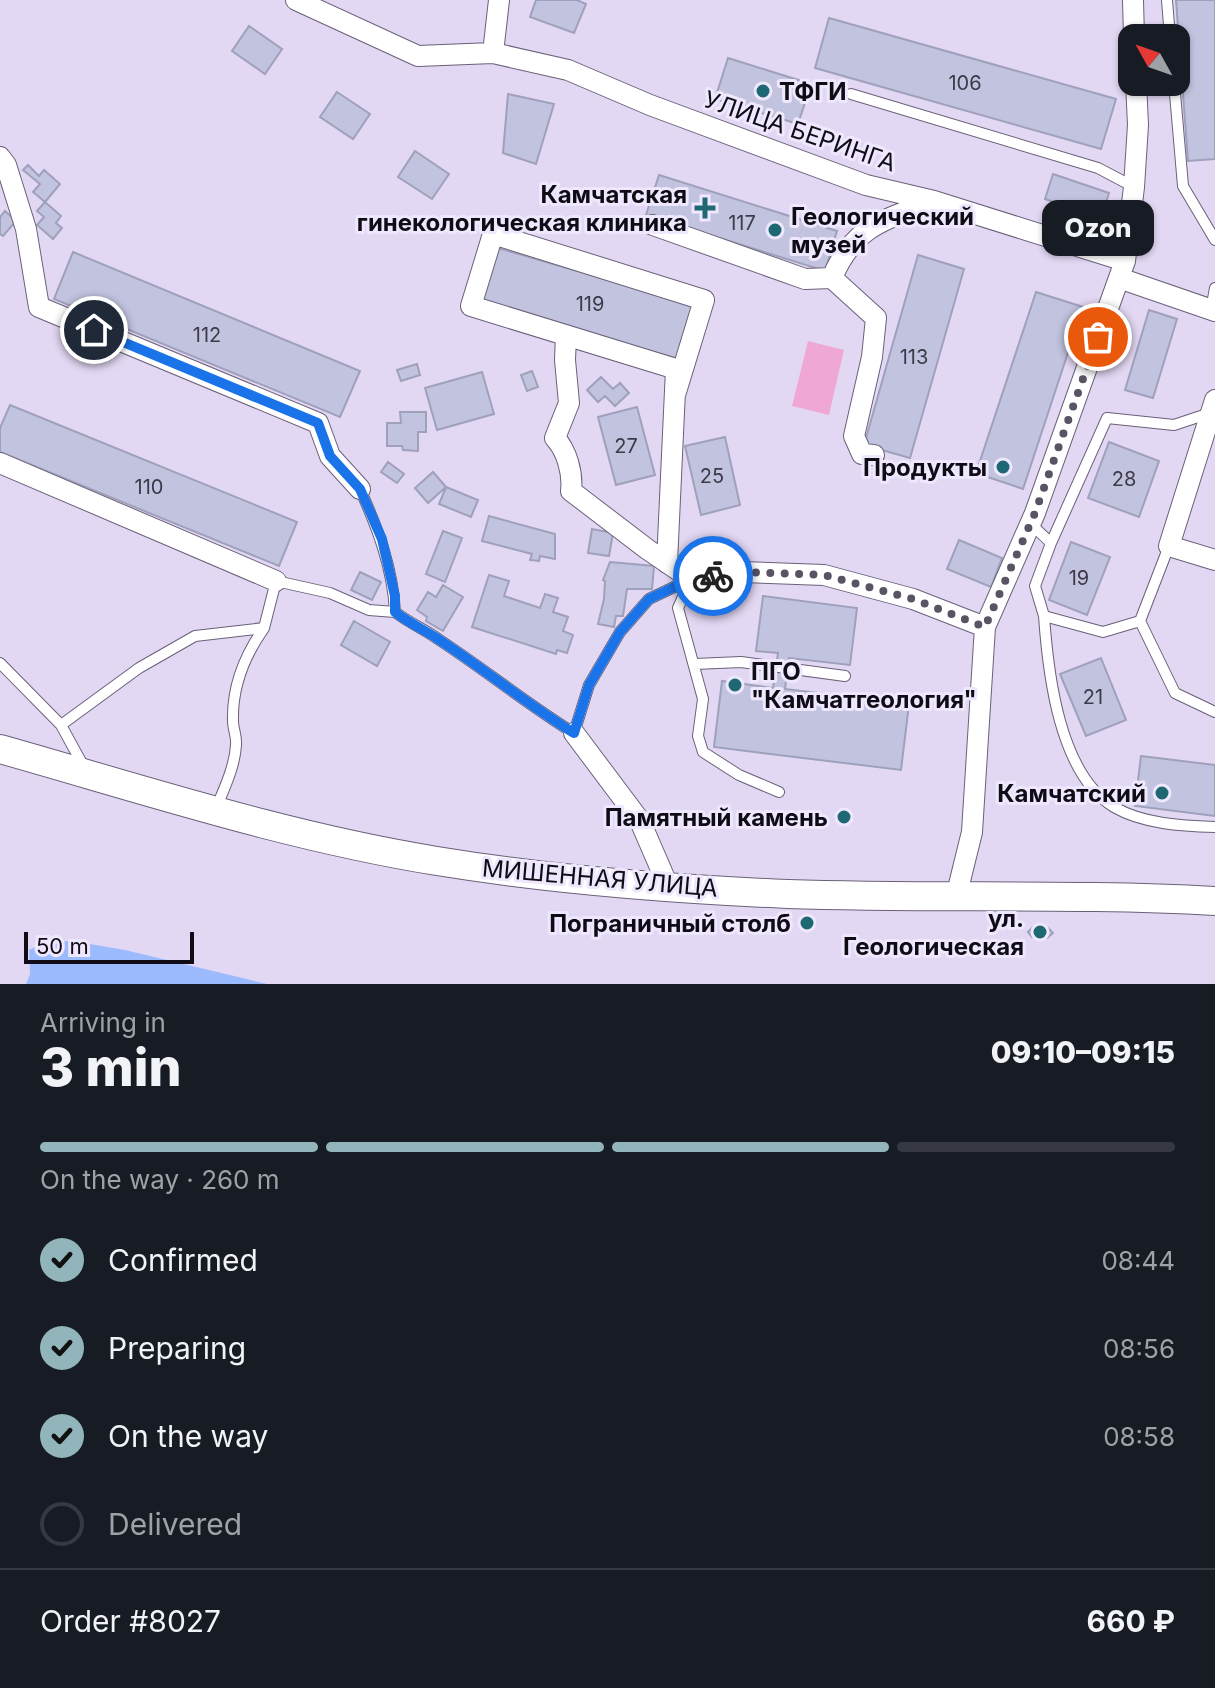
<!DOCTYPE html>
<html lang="en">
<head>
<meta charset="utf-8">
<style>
	:root { --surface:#171b24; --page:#242831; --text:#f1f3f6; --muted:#9ea1a6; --line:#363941; --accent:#92b4bb }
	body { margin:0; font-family:Inter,sans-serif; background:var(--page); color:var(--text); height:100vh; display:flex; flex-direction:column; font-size:30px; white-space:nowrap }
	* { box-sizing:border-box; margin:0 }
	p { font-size:26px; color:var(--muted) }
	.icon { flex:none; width:44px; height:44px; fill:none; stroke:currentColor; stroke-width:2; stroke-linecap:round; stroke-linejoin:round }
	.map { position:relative; height:984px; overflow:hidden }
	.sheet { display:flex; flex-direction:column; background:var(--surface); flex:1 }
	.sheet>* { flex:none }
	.needle { width:52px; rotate:310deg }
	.fabs { position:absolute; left:1118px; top:24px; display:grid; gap:16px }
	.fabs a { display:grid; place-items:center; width:72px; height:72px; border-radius:16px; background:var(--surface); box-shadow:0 2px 6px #0004; font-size:40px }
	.scale { position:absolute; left:24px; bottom:20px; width:170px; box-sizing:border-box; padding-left:8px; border:4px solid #100c15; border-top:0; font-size:22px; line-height:28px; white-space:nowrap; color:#100c15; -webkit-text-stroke:6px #efe7fd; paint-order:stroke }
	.pin { position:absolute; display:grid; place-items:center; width:68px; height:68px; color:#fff; margin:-34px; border:4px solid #fff; border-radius:50%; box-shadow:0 2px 8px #0007 }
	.courier { position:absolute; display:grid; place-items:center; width:80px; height:80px; margin:-40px; border:6px solid #1a73e8; border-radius:50%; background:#fff; color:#222; box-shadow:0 2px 10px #0007 }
	.bubble { position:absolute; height:56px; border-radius:16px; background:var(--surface); box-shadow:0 2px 6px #0004; font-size:26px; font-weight:800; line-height:56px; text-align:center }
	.head em { font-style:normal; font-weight:800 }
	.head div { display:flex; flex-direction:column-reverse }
	.head { display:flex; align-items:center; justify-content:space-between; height:136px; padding:0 40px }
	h1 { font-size:52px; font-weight:800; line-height:60px }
	.bar { display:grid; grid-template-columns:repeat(4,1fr); gap:12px 8px; align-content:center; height:96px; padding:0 40px }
	.bar i { height:10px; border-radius:6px; background:var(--line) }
	.bar .on { background:var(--accent) }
	.bar p { grid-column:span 4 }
	.line { display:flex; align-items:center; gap:20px; padding:0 40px; border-top:2px solid var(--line) }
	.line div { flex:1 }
	ol { padding:0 40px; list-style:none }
	li { display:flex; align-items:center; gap:24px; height:88px }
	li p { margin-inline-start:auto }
	li .icon { padding:8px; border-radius:50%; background:var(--accent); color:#111; stroke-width:4 }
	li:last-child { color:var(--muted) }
	li i { width:44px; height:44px; border:4px solid var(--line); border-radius:50% }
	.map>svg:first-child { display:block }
	.green { fill:#efa8d6 }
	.water { fill:#9cbafe }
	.building { fill:#c2c3df; stroke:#9fa0bb; stroke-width:2 }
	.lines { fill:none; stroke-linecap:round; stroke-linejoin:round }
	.service-casing { stroke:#6a6078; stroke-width:12 }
	.minor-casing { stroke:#6a6078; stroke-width:22 }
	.secondary-casing { stroke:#6a6078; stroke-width:30 }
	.service { stroke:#fff; stroke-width:10 }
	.minor { stroke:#fff; stroke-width:20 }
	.secondary { stroke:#fff; stroke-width:28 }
	.done { stroke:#5a5363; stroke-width:8; stroke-dasharray:0 14.4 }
	.route { stroke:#1a73e8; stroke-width:10 }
	.poi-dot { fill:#1e6873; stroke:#efe7fd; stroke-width:3 }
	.labels { text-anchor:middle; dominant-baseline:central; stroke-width:6; stroke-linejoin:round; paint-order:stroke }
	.number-label { font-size:20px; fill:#3c3a48 }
	.poi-label { font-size:24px; font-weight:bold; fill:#100c15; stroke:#efe7fd; text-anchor:end }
	.street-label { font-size:24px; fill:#100c15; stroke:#efe7fd }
</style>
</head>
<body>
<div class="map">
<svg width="1215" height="984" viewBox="0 0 1215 984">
	<rect width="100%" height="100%" fill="#e3d8f4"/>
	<!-- green -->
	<path class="green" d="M808 341 844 350 829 415 792 406Z"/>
	<!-- water -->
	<path class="water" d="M72 941 125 950 267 984H26L30 974 29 950 45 942Z"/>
	<!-- building -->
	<path class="building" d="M536 0H577L586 4 574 33 530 17Z
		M1176 0H1215V159L1188 161Z
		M829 18 1116 99 1101 149 815 68Z
		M249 26 282 49 265 74 232 51Z
		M728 58 811 84 798 124 715 99Z
		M337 92 370 114 353 139 320 117Z
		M508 94 554 104 536 164 503 153Z
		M415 151 449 174 432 199 398 177Z
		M28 165 39 176 44 170 60 184 45 202 61 216 56 223 62 228 53 239 37 225 44 217 37 211 45 202 33 192 40 184 23 170Z
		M1053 174 1109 193 1101 218 1045 199Z
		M659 175 837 231 825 271 646 215Z
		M5 211 16 221 3 236 0 234V217Z
		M498 248 698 306 682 360 482 303Z
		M73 252 360 371 340 417 54 299Z
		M918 255 964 269 910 458 864 445Z
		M1036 292 1083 307 1023 489 976 473Z
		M1149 310 1177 319 1153 398 1125 390Z
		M417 364 420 375 401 381 397 370Z
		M532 371 538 387 527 391 521 375Z
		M482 372 494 414 437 430 425 388Z
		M601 377 613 389 620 383 629 393 615 406 605 396 598 402 587 390Z
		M10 405 297 522 279 566 0 452V428Z
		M637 407 655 475 616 485 598 417Z
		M400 412H426V432H418V451L403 450 402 446H387V423H401Z
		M725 437 740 505 701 515 685 446Z
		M1109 442 1159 461 1139 517 1088 498Z
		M388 462 404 474 397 483 381 472Z
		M433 472 446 487 428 503 415 488Z
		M446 487 478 500 471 517 439 504Z
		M489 516 555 534V559L540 556 539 561 530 560 532 554 482 541Z
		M592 529 613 533 609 556 588 553Z
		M443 531 462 538 445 582 426 574Z
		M959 540 1002 558 991 587 947 569Z
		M1071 542 1110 557 1087 615 1049 600Z
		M610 562 654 566 652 589H627L623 616H616L614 627 598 624 604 599 605 581 603 580Z
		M360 572 381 582 372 600 351 590Z
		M489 575 509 581 504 596 540 608 545 594 558 598 553 612 568 617 563 631 573 635 567 653 557 650 556 654 472 627Z
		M443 585 463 597 443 631 426 621 427 617 417 610 428 592 436 597Z
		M763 596 857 608 850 665 789 658 785 689 909 704 901 770 714 747 722 681 773 688 778 653 756 651Z
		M354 621 390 642 377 666 341 645Z
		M1101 658 1126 720 1086 736 1060 674Z
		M1141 756 1215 765V816L1135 806Z
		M1033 927 1048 928 1053 933 1047 938 1032 937 1028 932Z"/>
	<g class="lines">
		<defs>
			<path id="service" d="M1167 0 1170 38
				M1174 82 1183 186 1215 240
				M851 94 1098 168 1134 187
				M1211 310 1215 288
				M360 489C378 529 393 569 395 612 411 624 424 629 438 639 484 669 527 704 574 733L589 685 620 632 649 599 691 579
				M1031 524 1051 543 1035 586 1044 616 1103 632 1140 621
				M1051 543 1107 418 1174 425 1210 413
				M1169 546 1140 621 1175 693 1215 712
				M691 579 678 608 703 699 698 736 703 752 739 775 779 792
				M1044 616C1048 673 1059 774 1114 807 1143 824 1182 826 1215 827
				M0 663 61 725 85 769
				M695 664 741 662 845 676
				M61 725 139 668 195 636 264 628 276 581 330 593 369 610 395 612
				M215 811C223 791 235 767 236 745 237 737 233 729 233 721 232 687 245 655 264 628"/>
			<path id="minor" d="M296 0 418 56 493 53 499 0
				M1133 0 1134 38
				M493 53 568 70 650 105 866 185 934 201 1125 261
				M0 157 6 165 26 229 39 307 318 423 330 456 360 489
				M653 225 805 279 832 278C854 225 885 220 934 201
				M832 278 876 318 872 357 854 436 862 454 874 455
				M1119 278 1215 311
				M566 335 565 360 569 403 555 438C567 451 573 473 571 491L647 549 691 579 742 572 824 575 913 599 985 627
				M1215 400 1169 546 1215 560
				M0 463 276 581
				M667 563 676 369 471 306 493 234 704 300 675 395
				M574 733 640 821 669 888
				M956 897 972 832 985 627 1035 513 1125 261 1134 187 1138 125 1136 82"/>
			<path id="secondary" d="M0 749C145 790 288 837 437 861 553 880 671 889 788 894 931 899 1073 893 1215 901"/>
		</defs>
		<!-- service casing -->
		<use href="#service" class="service-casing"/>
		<!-- minor casing -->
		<use href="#minor" class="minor-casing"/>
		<!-- secondary casing -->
		<use href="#secondary" class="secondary-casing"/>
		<!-- service -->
		<use href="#service" class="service"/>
		<!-- minor -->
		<use href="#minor" class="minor"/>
		<!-- secondary -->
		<use href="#secondary" class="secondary"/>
	</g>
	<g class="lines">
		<!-- done -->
		<path class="done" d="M713 576 742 572 824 575 913 599 985 627 1035 513 1098 337"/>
		<!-- route -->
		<path class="route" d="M94 330 318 423 330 456 360 489 382 539 395 596V612C409 623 424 630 438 639 484 669 527 704 574 733L589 685 620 632 649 599 691 579 713 576"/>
	</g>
	<!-- markers -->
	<g class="poi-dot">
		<circle cx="763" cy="91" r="8"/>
		<path d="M701 196h8v8h8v8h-8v8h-8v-8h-8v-8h8z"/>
		<circle cx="775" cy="230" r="8"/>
		<circle cx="1003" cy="467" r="8"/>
		<circle cx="735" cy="685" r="8"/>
		<circle cx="1162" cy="793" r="8"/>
		<circle cx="844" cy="817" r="8"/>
		<circle cx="807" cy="923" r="8"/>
		<circle cx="1040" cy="932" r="8"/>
	</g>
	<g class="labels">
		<!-- number labels -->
		<g class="number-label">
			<text x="965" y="83">106</text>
			<text x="742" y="223">117</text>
			<text x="590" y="304">119</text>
			<text x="207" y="335">112</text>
			<text x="914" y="357">113</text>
			<text x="626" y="446">27</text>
			<text x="712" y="476">25</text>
			<text x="1124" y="479">28</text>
			<text x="149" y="487">110</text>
			<text x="1079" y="578">19</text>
			<text x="1093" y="697">21</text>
		</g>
		<!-- poi labels -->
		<g class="poi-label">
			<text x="779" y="91" text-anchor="start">ТФГИ</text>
			<text x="687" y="194">Камчатская<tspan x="687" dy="28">гинекологическая клиника</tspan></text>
			<text x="791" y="216" text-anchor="start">Геологический<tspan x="791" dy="28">музей</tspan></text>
			<text x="987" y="467">Продукты</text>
			<text x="751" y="671" text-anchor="start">ПГО<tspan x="751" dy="28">"Камчатгеология"</tspan></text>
			<text x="1146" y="793">Камчатский</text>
			<text x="828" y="817">Памятный камень</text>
			<text x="1024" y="918">ул.<tspan x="1024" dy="28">Геологическая</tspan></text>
			<text x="791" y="923">Пограничный столб</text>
		</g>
		<!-- street labels -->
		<g class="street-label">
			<text transform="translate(800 131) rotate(19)">УЛИЦА БЕРИНГА</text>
			<text transform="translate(600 878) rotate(5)">МИШЕННАЯ УЛИЦА</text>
		</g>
	</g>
</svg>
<div class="fabs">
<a><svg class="needle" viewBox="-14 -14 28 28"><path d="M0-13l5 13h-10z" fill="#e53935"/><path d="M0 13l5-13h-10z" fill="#9ea1a6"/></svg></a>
</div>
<div class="scale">50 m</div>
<div class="pin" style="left:1098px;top:337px;background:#ea580c"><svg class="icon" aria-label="bag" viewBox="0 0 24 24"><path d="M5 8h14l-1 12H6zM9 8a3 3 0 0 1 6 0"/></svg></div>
<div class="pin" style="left:94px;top:330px;background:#1f2937"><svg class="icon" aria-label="home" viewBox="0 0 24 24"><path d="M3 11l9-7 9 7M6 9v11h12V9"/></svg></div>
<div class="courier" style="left:713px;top:576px"><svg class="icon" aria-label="bike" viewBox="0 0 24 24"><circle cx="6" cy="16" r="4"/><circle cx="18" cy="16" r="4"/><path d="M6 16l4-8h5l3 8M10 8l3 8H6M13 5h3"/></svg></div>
<div class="bubble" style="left:1042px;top:200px;width:112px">Ozon</div>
</div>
<section class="sheet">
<div class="head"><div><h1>3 min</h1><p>Arriving in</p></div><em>09:10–09:15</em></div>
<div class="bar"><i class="on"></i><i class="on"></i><i class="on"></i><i></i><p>On the way · 260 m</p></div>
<ol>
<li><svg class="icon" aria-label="check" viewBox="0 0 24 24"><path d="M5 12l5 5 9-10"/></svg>Confirmed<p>08:44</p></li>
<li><svg class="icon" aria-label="check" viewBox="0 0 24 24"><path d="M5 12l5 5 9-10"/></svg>Preparing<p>08:56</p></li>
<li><svg class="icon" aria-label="check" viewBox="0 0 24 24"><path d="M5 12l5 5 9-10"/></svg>On the way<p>08:58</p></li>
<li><i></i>Delivered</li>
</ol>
<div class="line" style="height:104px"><div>Order #8027</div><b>660 ₽</b></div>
</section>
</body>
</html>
